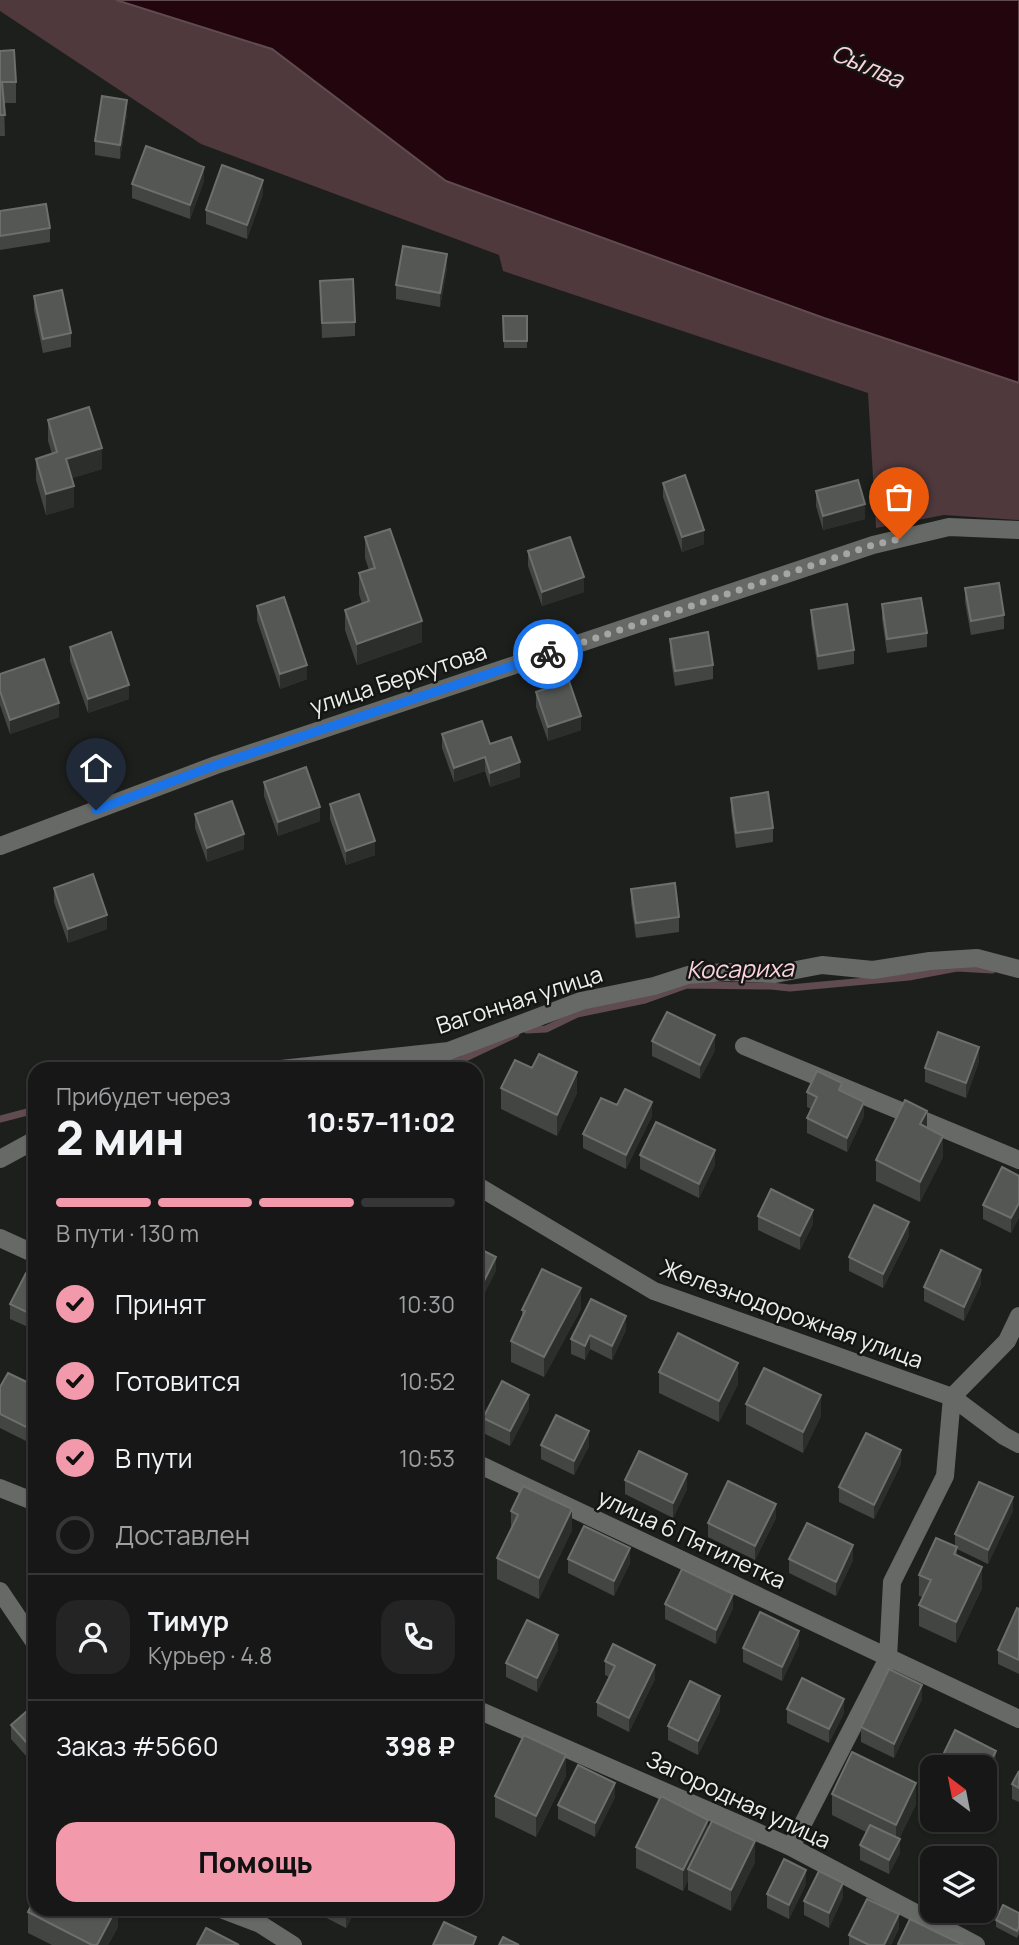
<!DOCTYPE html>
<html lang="ru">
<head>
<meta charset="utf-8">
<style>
	:root { --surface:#161716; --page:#232423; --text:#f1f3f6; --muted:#9e9fa1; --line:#353635; --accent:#f29aac }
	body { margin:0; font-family:Manrope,sans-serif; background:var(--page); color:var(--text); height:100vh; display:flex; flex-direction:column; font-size:26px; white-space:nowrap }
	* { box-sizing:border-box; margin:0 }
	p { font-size:23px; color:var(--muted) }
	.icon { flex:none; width:38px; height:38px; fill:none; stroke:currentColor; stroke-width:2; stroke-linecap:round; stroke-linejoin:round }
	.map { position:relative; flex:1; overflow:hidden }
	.drawer { position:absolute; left:28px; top:1062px; width:455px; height:854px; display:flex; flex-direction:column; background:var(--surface); border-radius:21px; box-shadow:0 2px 5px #0004,0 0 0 2px var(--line) }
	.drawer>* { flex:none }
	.needle { width:46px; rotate:328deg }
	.tools { position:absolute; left:920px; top:1755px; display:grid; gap:14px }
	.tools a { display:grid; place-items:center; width:77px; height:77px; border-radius:14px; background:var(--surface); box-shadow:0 2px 5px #0004,0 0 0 2px var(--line); font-size:35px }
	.pin { position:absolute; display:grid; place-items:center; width:60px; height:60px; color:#fff; margin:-72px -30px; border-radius:50% 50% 50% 0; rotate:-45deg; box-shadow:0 0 7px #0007 }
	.pin .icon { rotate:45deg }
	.courier { position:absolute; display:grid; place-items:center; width:70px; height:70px; margin:-35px; border:5px solid #1a73e8; border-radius:50%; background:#fff; color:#222; box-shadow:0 2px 9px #0007 }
	.head em { font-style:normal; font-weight:800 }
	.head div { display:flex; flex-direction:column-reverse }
	.head { display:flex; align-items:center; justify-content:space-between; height:119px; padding:0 28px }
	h1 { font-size:46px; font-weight:800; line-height:52px }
	.bar { display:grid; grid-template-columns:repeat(4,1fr); gap:10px 7px; align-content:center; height:84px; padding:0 28px }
	.bar i { height:9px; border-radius:5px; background:var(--line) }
	.bar .active { background:var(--accent) }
	.bar p { grid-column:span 4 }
	.line { display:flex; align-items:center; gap:18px; padding:0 28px; border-top:2px solid var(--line) }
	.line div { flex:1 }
	.round { display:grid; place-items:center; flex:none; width:74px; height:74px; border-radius:21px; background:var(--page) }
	ol { padding:0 28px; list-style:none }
	li { display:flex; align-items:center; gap:21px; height:77px }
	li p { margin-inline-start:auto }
	li .icon { padding:7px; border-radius:50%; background:var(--accent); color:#111; stroke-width:4 }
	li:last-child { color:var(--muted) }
	li i { width:38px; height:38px; border:4px solid var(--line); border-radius:50% }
	.button { display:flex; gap:14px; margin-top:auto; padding:14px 28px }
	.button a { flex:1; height:80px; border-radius:21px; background:var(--accent); color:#111; font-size:28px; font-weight:800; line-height:80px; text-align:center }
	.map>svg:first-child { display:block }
	.green { fill:#4f393d }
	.water { fill:#22050d; stroke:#5f4b50; stroke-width:2 }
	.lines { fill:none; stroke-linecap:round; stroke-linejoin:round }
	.stream { stroke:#5f4b50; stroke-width:7 }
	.street { stroke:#676967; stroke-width:18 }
	.wall { fill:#424542 }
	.shaded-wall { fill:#2b2e2b }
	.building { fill:#545754; stroke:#6c6f6c; stroke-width:2 }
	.done { stroke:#a4a6a4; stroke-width:7; stroke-dasharray:0 12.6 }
	.route { stroke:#1a73e8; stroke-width:9 }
	.labels { text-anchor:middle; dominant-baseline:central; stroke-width:5; stroke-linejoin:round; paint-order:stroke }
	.street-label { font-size:23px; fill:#edefed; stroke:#141614 }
	.water-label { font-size:24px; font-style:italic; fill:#fed3db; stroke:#141614 }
</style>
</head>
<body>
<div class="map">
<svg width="1019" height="1945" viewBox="0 0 1019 1945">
	<rect width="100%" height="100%" fill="#1d1f1d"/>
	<!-- green -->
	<path class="green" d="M0 0H116L272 49 446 181 824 318 1019 383V520L944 515 876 528 868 393 503 271 499 255 201 144 0 11Z"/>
	<!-- water -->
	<path class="water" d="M116 0H1019V383L824 318 446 181 272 49Z"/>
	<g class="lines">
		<!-- stream -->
		<path class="stream" d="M527 1030 546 1029 577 1014 645 1000 687 985 771 986 790 988 909 977 957 968 992 970
			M432 1069 461 1060 516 1034
			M0 1119 35 1110"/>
		<!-- street -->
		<path class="street" d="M0 846 216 765 873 545 949 527 1019 530
			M744 1046 1019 1160
			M281 1069 449 1051 581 1001 654 986 688 975 726 972 775 974 822 965 873 970 930 961 977 958 1019 969
			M0 1159 35 1140
			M476 1185 654 1291 952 1397 1004 1436 1019 1444
			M0 1238 35 1254
			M476 1463 1019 1719
			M0 1488 35 1502
			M0 1591 35 1643
			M476 1709 791 1847 976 1945
			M791 1847 888 1658 892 1582 945 1476 952 1397 1007 1341 1019 1316
			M221 1909 260 1924 293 1945"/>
	</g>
	<!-- wall -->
	<path class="wall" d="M0 51 16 82V103H4L5 136H0Z
		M127 114 120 159 95 155V141Z
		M204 181 190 219 132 198V184Z
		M263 194 247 239 206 224V210Z
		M0 211 50 228V242L0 250Z
		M447 268 440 307 396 299V285Z
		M320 281 355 322V336L322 338Z
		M34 296 71 333V347L43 353 34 310Z
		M503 316 527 341V348H504Z
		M48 420 102 469 72 478 74 507 46 515 36 480V459L52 454 48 441Z
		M663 483 704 544 682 552 663 497Z
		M816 491 865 519 823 530 816 506Z
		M365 537 422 642 357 665 345 630V610L362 604 359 594V573L369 570 365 558Z
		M528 551 584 592 542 606 528 566Z
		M965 588 1004 615V629L971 635 965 602Z
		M882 604 927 633V647L887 653 882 619Z
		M257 606 307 679 280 689 257 620Z
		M811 610 854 650V664L818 670 811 624Z
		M670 639 713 665V679L675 686 670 653Z
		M70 647 129 699 88 713 70 661Z
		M0 674 59 717 10 734 0 705Z
		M536 692 581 730 548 741 536 707Z
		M442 734 490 744 520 777 490 787 485 771 454 782 442 748Z
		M264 782 320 821 278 836 264 796Z
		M731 798 773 828V842L736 848 731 812Z
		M330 804 375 855 346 865 330 819Z
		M195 814 244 849 207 862 195 828Z
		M54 888 107 929 68 943 54 902Z
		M631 889 679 917V932L636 938 631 903Z
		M652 1041 715 1050 700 1079 652 1056Z
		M979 1061 966 1098 925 1082V1068Z
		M501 1088 577 1093 557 1136 501 1109Z
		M842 1091 864 1116 847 1152 807 1133V1118L811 1109 807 1107V1092Z
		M617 1105 652 1116 626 1169 583 1148V1134Z
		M927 1128 943 1157 920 1202 876 1181V1160Z
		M640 1155 715 1165 699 1198 640 1169Z
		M1019 1176V1217L1011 1233 983 1219V1205Z
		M758 1216 813 1224 800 1250 758 1230Z
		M909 1236 883 1288 849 1271V1257Z
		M35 1278V1330L10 1319V1304Z
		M981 1284 964 1321 924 1301V1287Z
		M591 1299 626 1330 612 1360 590 1349 585 1360 571 1354V1339Z
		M581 1309 544 1377 511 1362V1341L522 1318V1310Z
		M659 1372 738 1384 719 1422 659 1393Z
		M35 1386V1423L26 1441 0 1428V1387Z
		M746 1404 821 1416 803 1453 746 1424Z
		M529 1409 510 1446 483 1433V1418Z
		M541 1445 589 1446 574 1475 541 1459Z
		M901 1464 874 1519 839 1502V1487Z
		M625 1480 687 1489 673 1518 625 1494Z
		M511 1511 572 1530 539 1599 497 1579V1558L511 1529Z
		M1013 1511 988 1564 957 1549V1556L982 1588 956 1643 919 1626V1605L923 1597 919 1596V1575L955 1547V1534Z
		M776 1518 755 1560 708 1537V1523Z
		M568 1559 630 1563 614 1596 568 1573Z
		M789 1559 853 1560 836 1596 789 1573Z
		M665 1604 733 1608 716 1644 665 1619Z
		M1019 1609V1674L998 1664V1650Z
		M799 1645 782 1681 743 1662V1648Z
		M558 1650 537 1692 506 1677V1663Z
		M605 1661 655 1679 629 1732 597 1716V1702L609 1677 605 1675Z
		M922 1699 894 1758 861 1742V1727Z
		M35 1704V1766L11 1739V1725Z
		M787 1709 844 1713 829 1743 787 1723Z
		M720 1711 698 1755 668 1740V1726Z
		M942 1757 996 1765 985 1768H942Z
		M1019 1771V1802L1012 1799V1784Z
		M566 1776 536 1837 495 1817V1796Z
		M832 1794 916 1804 899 1839 900 1853 889 1874 860 1860V1845L866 1832 832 1815Z
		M615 1797 595 1837 558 1819V1805Z
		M708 1829 755 1862 731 1911 688 1890V1880L683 1891 636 1868V1847Z
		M806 1884 789 1919 767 1908V1894Z
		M843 1897 829 1928 804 1915V1901Z
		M118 1909V1927L108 1945H52L28 1933V1912Z
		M309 1909H356L346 1928Z
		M1019 1913V1934L1017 1938 996 1927V1920Z
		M899 1928 891 1945H849V1935Z"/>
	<!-- shaded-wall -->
	<path class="shaded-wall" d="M127 100V114L120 159V145Z
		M204 167V181L190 219V205Z
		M263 180V194L247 239V225Z
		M447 254V268L440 307V293Z
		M102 448V469L66 480V459Z
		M74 486V507L46 515V494Z
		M865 504V519L823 530V516Z
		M704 530V544L682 552V537Z
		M584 577V592L542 606V592Z
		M422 621V642L357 665V644Z
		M307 665V679L280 689V674Z
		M129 685V699L88 713V699Z
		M59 703V717L10 734V720Z
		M581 716V730L548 741V727Z
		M485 757V771L454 782V768Z
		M520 762V777L490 787V773Z
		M320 807V821L278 836V822Z
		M244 834V849L207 862V848Z
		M375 841V855L346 865V851Z
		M107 915V929L68 943V929Z
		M715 1035V1050L700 1079V1065Z
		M979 1047V1061L966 1098V1083Z
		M577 1072V1093L557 1136V1115Z
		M652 1102V1116L626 1169V1155Z
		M864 1102V1116L847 1152V1138Z
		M927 1111V1132L920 1124Z
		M943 1136V1157L920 1202V1182Z
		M715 1150V1165L699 1198V1184Z
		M1019 1203V1217L1011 1233V1218Z
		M813 1210V1224L800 1250V1236Z
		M909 1222V1236L883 1288V1274Z
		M496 1257V1271L476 1311V1297Z
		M981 1270V1284L964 1321V1307Z
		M581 1288V1309L544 1377V1357Z
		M626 1316V1330L612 1360V1346Z
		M590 1335V1349L585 1360V1346Z
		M738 1363V1384L719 1422V1401Z
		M529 1395V1409L510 1446V1431Z
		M821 1395V1416L803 1453V1432Z
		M35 1408V1423L26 1441V1427Z
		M589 1431V1446L574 1475V1461Z
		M901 1450V1464L874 1519V1505Z
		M687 1474V1489L673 1518V1503Z
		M481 1479V1493L476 1502V1488Z
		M1013 1497V1511L988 1564V1550Z
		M776 1504V1518L755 1560V1546Z
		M572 1509V1530L539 1599V1578Z
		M853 1545V1560L836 1596V1582Z
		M630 1548V1563L614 1596V1581Z
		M982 1567V1588L956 1643V1622Z
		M733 1594V1608L716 1644V1630Z
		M799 1631V1645L782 1681V1667Z
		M558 1635V1650L537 1692V1678Z
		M655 1665V1679L629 1732V1718Z
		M922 1685V1699L894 1758V1744Z
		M720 1696V1711L698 1755V1741Z
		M844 1699V1713L829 1743V1729Z
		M480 1706V1727L476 1735V1714Z
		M996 1751V1765L985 1788V1774Z
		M566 1755V1776L536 1837V1816Z
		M615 1783V1797L595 1837V1823Z
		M916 1783V1804L896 1846V1825Z
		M708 1820V1840L688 1869V1880L683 1891V1870Z
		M900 1839V1853L889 1874V1860Z
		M755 1841V1862L731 1911V1890Z
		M806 1870V1884L789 1919V1905Z
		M843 1883V1897L829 1928V1913Z
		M116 1909H118V1927L108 1945H97Z
		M349 1909H356L346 1928V1914Z
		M899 1914V1928L891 1945H884Z"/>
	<!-- building -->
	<path class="building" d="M14 50 16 82H2L5 115H0V51Z
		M102 96 127 100 120 145 95 141Z
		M146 146 204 167 190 205 132 184Z
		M222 165 263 180 247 225 206 210Z
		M46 204 50 228 0 236V211Z
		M403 246 447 254 440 293 396 285Z
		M353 279 355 322 322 323 320 281Z
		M62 290 71 333 43 339 34 296Z
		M503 316H527V341H504Z
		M89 407 102 448 66 459 74 486 46 494 36 459 57 452 48 420Z
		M685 475 704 530 682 537 663 483Z
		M858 480 865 504 823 516 816 491Z
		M390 529 422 621 357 644 345 610 369 601 359 573 375 568 365 537Z
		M570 537 584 577 542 592 528 551Z
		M999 583 1004 615 971 621 965 588Z
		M284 597 307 665 280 674 257 606Z
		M921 598 927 633 887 639 882 604Z
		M847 604 854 650 818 656 811 610Z
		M111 632 129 685 88 699 70 647Z
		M708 632 713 665 675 671 670 639Z
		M44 659 59 703 10 720 0 691V674Z
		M569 681 581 716 548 727 536 692Z
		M482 721 490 744 511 737 520 762 490 773 485 757 454 768 442 734Z
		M306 767 320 807 278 822 264 782Z
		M768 792 773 828 736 833 731 798Z
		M359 794 375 841 346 851 330 804Z
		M232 801 244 834 207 848 195 814Z
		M93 874 107 915 68 929 54 888Z
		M675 883 679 917 636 923 631 889Z
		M667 1012 715 1035 700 1065 652 1041Z
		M938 1032 979 1047 966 1083 925 1068Z
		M539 1054 577 1072 557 1115 501 1088 515 1060 532 1068Z
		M817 1071 842 1083 839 1090 864 1102 847 1138 807 1118 817 1097 807 1092Z
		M625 1089 652 1102 626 1155 583 1134 601 1098 617 1105Z
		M905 1100 927 1111 920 1124 943 1136 920 1182 876 1160Z
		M656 1122 715 1150 699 1184 640 1155Z
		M1002 1167 1019 1176V1203L1011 1218 983 1205Z
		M771 1189 813 1210 800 1236 758 1216Z
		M874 1205 909 1222 883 1274 849 1257Z
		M476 1247 496 1257 476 1297Z
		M941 1250 981 1270 964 1307 924 1287Z
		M542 1269 581 1288 544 1357 511 1341 525 1311 522 1310Z
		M26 1273 35 1278V1316L10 1304Z
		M591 1299 626 1316 612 1346 590 1335 585 1346 571 1339Z
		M678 1333 738 1363 719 1401 659 1372Z
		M764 1368 821 1395 803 1432 746 1404Z
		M8 1373 35 1386V1408L26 1427 0 1414V1387Z
		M502 1381 529 1395 510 1431 483 1418Z
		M556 1415 589 1431 574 1461 541 1445Z
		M866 1433 901 1450 874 1505 839 1487Z
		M639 1451 687 1474 673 1503 625 1480Z
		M476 1477 481 1479 476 1488Z
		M728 1481 776 1504 755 1546 708 1523Z
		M979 1482 1013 1497 988 1550 955 1534Z
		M523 1486 572 1509 539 1578 497 1558 518 1515 511 1511Z
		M807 1523 853 1545 836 1582 789 1559Z
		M584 1526 630 1548 614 1581 568 1559Z
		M936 1538 957 1547 954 1554 982 1567 956 1622 919 1605 931 1580 919 1575Z
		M682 1569 733 1594 716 1630 665 1604Z
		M1017 1608 1019 1609V1660L998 1650Z
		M760 1612 799 1631 782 1667 743 1648Z
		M527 1620 558 1635 537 1678 506 1663Z
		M613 1644 655 1665 629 1718 597 1702 615 1666 605 1661Z
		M889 1669 922 1685 894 1744 861 1727Z
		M802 1678 844 1699 829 1729 787 1709Z
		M690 1681 720 1696 698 1741 668 1726Z
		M35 1704V1752L11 1725Z
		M476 1705 480 1706 476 1714Z
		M955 1730 996 1751 985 1774V1768H963L942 1757Z
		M524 1735 566 1755 536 1816 495 1796Z
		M852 1752 916 1783 896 1825 832 1794Z
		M578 1765 615 1783 595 1823 558 1805Z
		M1019 1771V1788L1012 1784Z
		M661 1796 708 1820 683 1870 636 1847Z
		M712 1821 755 1841 731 1890 688 1869Z
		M870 1825 900 1839 889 1860 860 1845Z
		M784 1859 806 1870 789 1905 767 1894Z
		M819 1871 843 1883 829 1913 804 1901Z
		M35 1898V1909H116L97 1945H92L28 1912Z
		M867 1899 899 1914 884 1945H869L849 1935Z
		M1003 1905 1019 1913V1926L1017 1931 996 1920Z
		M337 1909H349L346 1914Z
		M910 1919 963 1945H900L898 1944Z
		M444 1922 476 1937 473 1945H433Z
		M206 1928 239 1945H197Z
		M503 1937 519 1945H499Z"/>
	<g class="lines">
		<!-- done -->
		<path class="done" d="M548 654 873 545 899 539"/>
		<!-- route -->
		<path class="route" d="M96 810 216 765 548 654"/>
	</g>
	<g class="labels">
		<!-- street labels -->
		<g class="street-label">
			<text transform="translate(398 678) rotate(-18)">улица Беркутова</text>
			<text transform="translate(519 999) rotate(-18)">Вагонная улица</text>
			<text transform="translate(792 1313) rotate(20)">Железнодорожная улица</text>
			<text transform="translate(692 1538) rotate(25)">улица 6 Пятилетка</text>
			<text transform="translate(739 1799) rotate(25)">Загородная улица</text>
		</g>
		<!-- water labels -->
		<g class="water-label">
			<text transform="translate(868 65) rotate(23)">Сы́лва</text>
			<text transform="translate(740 968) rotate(-1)">Косариха</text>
		</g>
	</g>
</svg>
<div class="tools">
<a><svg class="needle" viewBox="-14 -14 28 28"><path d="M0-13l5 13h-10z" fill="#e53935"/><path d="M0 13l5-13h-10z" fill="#9e9fa1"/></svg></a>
<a><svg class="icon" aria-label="layers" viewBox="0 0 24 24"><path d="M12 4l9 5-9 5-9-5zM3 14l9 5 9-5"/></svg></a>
</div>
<div class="pin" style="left:899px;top:539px;background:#ea580c"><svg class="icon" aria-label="bag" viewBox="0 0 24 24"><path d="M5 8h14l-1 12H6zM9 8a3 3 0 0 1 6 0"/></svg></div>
<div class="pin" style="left:96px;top:810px;background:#1f2937"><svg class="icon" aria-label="home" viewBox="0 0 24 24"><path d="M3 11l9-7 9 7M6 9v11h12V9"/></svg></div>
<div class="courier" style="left:548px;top:654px"><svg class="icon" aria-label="bike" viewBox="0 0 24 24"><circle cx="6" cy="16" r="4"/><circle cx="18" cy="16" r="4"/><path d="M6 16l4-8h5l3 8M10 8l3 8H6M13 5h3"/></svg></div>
<section class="drawer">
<div class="head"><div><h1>2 мин</h1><p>Прибудет через</p></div><em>10:57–11:02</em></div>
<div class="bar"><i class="active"></i><i class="active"></i><i class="active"></i><i></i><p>В пути · 130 m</p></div>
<ol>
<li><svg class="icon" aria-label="check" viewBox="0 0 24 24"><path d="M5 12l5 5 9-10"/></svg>Принят<p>10:30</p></li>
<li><svg class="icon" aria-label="check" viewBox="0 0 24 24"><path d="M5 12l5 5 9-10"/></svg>Готовится<p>10:52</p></li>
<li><svg class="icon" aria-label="check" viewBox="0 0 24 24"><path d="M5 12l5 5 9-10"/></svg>В пути<p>10:53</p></li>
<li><i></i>Доставлен</li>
</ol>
<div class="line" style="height:126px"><a class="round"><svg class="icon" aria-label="person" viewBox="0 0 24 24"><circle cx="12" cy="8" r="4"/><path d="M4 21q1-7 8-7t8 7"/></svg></a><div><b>Тимур</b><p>Курьер · 4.8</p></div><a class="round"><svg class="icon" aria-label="phone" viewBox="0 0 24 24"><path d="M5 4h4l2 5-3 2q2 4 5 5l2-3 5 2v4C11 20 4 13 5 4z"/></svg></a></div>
<div class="line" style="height:91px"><div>Заказ #5660</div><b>398 ₽</b></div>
<div class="button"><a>Помощь</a></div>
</section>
</div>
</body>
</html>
